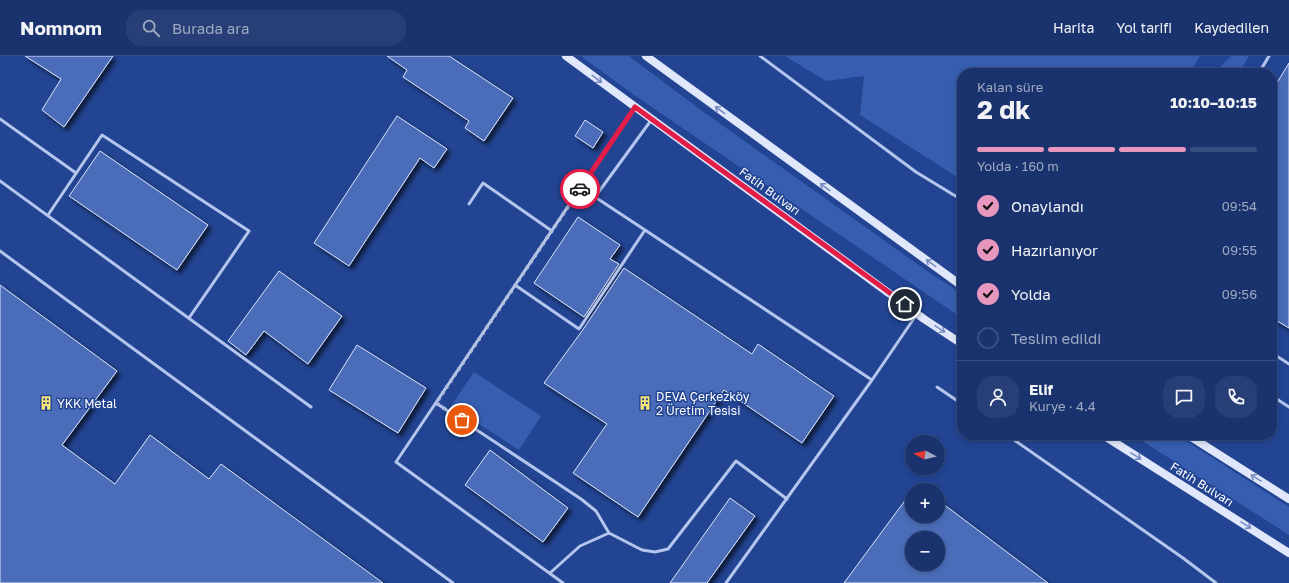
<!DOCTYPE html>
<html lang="tr">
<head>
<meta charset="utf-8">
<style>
	:root { --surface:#1a336e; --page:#273f76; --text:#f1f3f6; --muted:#9faac2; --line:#384e81; --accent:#e797bd }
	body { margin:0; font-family:"Golos Text",sans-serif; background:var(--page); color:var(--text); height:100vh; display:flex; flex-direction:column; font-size:15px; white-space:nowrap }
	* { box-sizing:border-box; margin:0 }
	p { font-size:13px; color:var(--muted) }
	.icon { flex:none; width:22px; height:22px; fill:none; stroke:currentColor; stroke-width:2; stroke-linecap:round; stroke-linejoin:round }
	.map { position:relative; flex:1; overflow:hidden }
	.side { position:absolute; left:957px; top:12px; width:320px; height:372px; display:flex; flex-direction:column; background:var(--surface); border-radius:16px; box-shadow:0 2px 6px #0003,0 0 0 1px var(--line) }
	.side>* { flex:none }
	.needle { width:26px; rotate:277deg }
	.fabs { position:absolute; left:905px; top:379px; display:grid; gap:8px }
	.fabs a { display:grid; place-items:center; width:40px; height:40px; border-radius:50%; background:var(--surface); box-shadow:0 2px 6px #0003,0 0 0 1px var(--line); font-size:20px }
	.pin { position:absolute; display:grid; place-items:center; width:34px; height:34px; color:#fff; margin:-17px; border:2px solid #fff; border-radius:50%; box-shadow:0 1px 4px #0007 }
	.courier { position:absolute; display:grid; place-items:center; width:40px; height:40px; margin:-20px; border:3px solid #e11d48; border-radius:50%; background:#fff; color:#222; box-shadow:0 1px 5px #0007 }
	.headline em { font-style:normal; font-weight:700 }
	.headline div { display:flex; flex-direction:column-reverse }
	.headline { display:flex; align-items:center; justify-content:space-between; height:68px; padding:0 20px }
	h1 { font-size:26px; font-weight:700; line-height:30px }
	.bar { display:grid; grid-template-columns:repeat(4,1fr); gap:6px 4px; align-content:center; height:48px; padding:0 20px }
	.bar i { height:5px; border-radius:3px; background:var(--line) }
	.bar .active { background:var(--accent) }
	.bar p { grid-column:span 4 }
	.line { display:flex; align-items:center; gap:10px; padding:0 20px; border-top:1px solid var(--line) }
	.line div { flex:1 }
	.round { display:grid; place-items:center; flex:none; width:42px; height:42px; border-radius:16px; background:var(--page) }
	ol { padding:0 20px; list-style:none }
	li { display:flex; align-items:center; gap:12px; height:44px }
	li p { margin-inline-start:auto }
	li .icon { padding:4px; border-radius:50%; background:var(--accent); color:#111; stroke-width:4 }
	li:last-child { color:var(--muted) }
	li i { width:22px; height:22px; border:2px solid var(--line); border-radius:50% }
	header { display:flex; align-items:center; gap:24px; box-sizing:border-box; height:56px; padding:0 20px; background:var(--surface); border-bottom:1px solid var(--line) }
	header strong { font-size:19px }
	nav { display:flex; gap:22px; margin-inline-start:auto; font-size:14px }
	.search { width:280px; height:36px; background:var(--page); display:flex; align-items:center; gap:10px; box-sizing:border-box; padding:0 14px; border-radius:16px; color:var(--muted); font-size:15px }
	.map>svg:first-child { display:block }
	.green { fill:#365daf }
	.building { fill:#4b6db9; stroke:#d9e3f9; fill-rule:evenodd; filter:url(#shadow) }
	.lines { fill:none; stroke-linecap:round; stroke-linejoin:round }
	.lane { stroke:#b4c6ed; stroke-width:3 }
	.secondary { stroke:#e0e7fa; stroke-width:8 }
	.oneway { stroke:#778dc1 }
	.done { stroke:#b2bed9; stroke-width:4; stroke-dasharray:0 7.2 }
	.route { stroke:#e11d48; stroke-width:5 }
	.labels { text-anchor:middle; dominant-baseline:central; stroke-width:3; stroke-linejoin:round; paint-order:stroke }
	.street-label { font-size:12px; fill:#fff; stroke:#224492 }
	.poi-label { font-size:12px; fill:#fff; stroke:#224492; text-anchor:start }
</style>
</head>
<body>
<header>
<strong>Nomnom</strong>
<div class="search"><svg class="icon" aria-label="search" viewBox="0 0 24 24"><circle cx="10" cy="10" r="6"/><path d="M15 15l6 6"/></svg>Burada ara</div>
<nav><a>Harita</a><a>Yol tarifi</a><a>Kaydedilen</a></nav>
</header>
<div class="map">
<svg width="1289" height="527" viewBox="0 0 1289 527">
	<defs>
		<filter id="shadow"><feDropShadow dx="3.5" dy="3.5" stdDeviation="2" flood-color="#0009"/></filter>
	</defs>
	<rect width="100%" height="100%" fill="#224492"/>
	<!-- green -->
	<path class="green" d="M581 0H629L705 57 930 217 962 238V262L634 39Z
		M785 0H1200L1190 17H962V124L860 59 864 20 826 25Z
		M1231 0H1249L1239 17H1214Z
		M474 316 541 360 519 394 451 350Z
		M1133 379H1177L1289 451V479Z"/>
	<!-- building -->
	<path class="building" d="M25 0H113L64 71 42 54 61 23Z
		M387 0H449L513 42 484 85 465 72 469 65 403 21 407 14Z
		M1289 7V272L1272 262V35Z
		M397 60 447 93 434 112 420 102 349 210 314 187Z
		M585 64 603 76 593 92 575 80Z
		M100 95 208 169 177 214 69 140Z
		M578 161 620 189 610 203 619 208 584 261 534 227Z
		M624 212 752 298 758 288 834 340 802 387 724 334 638 461 573 417 607 368 544 327 582 275Z
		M279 215 342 260 308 308 264 275 246 299 228 285Z
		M0 229 117 315 62 389 115 428 150 379 209 423 221 408 383 527H0Z
		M357 289 426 332 398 377 329 334Z
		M490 394 568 452 543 486 465 429Z
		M912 435V460H938V444L1048 527H844ZM912 482H938V508H912Z
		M730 442 755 460 707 527H670Z"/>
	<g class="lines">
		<!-- lane -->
		<path class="lane" d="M760 0 916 116 962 144
			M1259 17 1269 0
			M0 63 76 117
			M652 63 595 141 872 324
			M0 125 311 351
			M469 148 483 127 552 175
			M48 159 102 79 249 175 189 262
			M0 195 453 527
			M515 229 579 273 645 174
			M1272 297 1289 308
			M937 331 962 348
			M1272 340 1289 351
			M436 347 581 443 596 455 609 477
			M1007 379 1183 502 1216 527
			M550 517 580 490 609 477 642 494 655 496 668 493 736 405 787 443
			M563 527 396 406 635 51
			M726 527 872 324 917 258"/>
		<!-- secondary -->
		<path class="secondary" d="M566 0 924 263 962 288
			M646 0 962 230
			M1103 379 1289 497
			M1188 379 1289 443"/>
	</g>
	<!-- one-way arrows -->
	<defs><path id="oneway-shaft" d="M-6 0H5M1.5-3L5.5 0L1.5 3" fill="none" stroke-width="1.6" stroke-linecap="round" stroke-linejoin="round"/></defs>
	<g class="oneway">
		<use href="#oneway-shaft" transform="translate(597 23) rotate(37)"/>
		<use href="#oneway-shaft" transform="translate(720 54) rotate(-144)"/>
		<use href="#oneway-shaft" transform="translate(825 131) rotate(-144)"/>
		<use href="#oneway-shaft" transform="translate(931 207) rotate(-144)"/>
		<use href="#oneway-shaft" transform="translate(940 273) rotate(34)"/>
		<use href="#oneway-shaft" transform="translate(1136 400) rotate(32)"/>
		<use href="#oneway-shaft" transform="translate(1256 422) rotate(-148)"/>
		<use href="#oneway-shaft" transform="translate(1246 469) rotate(32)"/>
	</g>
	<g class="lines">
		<!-- done -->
		<path class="done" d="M462 364 436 347 580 133"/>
		<!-- route -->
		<path class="route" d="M580 133 635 51 905 248"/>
	</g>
	<!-- icons -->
	<defs>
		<symbol id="building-bare" viewBox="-9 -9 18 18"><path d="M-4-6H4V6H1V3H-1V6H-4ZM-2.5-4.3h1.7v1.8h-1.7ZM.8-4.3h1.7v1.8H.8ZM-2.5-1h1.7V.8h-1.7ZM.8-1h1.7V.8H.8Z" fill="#f9e476" stroke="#224492" stroke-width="2.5" paint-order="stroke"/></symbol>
	</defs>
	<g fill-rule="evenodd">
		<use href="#building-bare" x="36" y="337" width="20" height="20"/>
		<use href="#building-bare" x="635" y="337" width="20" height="20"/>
	</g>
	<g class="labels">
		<!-- street labels -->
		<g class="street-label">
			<text transform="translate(770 135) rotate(36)">Fatih Bulvarı</text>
			<text transform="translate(1202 428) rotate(32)">Fatih Bulvarı</text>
		</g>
		<!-- poi labels -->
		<g class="poi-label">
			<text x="656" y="340">DEVA Çerkezköy<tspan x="656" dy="14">2 Üretim Tesisi</tspan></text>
			<text x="57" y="347">YKK Metal</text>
		</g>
	</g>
</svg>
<div class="fabs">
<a><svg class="needle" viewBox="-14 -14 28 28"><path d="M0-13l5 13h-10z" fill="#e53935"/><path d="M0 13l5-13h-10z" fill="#9faac2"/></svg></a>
<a>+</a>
<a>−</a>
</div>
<div class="pin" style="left:462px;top:364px;background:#ea580c"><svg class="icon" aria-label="bag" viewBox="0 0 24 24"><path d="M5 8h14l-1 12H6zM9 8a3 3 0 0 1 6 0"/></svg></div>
<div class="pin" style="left:905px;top:248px;background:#1f2937"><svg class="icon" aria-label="home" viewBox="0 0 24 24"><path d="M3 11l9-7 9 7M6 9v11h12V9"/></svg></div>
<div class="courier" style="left:580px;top:133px"><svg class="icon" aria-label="car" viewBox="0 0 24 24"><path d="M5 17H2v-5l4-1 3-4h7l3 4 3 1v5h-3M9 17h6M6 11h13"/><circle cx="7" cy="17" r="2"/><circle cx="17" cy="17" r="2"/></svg></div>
<section class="side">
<div class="headline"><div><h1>2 dk</h1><p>Kalan süre</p></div><em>10:10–10:15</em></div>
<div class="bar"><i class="active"></i><i class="active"></i><i class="active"></i><i></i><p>Yolda · 160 m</p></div>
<ol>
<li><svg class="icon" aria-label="check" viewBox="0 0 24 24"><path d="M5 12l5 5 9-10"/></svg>Onaylandı<p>09:54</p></li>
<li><svg class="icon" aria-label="check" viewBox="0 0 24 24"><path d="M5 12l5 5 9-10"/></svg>Hazırlanıyor<p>09:55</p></li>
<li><svg class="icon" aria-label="check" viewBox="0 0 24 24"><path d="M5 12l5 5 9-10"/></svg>Yolda<p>09:56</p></li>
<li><i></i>Teslim edildi</li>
</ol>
<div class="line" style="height:72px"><a class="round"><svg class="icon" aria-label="person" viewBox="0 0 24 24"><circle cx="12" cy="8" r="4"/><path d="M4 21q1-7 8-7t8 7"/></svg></a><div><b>Elif</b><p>Kurye · 4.4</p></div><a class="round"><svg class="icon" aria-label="chat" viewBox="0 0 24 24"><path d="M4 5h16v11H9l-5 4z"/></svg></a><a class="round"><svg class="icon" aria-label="phone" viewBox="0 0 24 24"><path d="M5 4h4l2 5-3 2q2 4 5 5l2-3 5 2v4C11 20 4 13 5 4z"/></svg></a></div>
</section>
</div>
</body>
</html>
